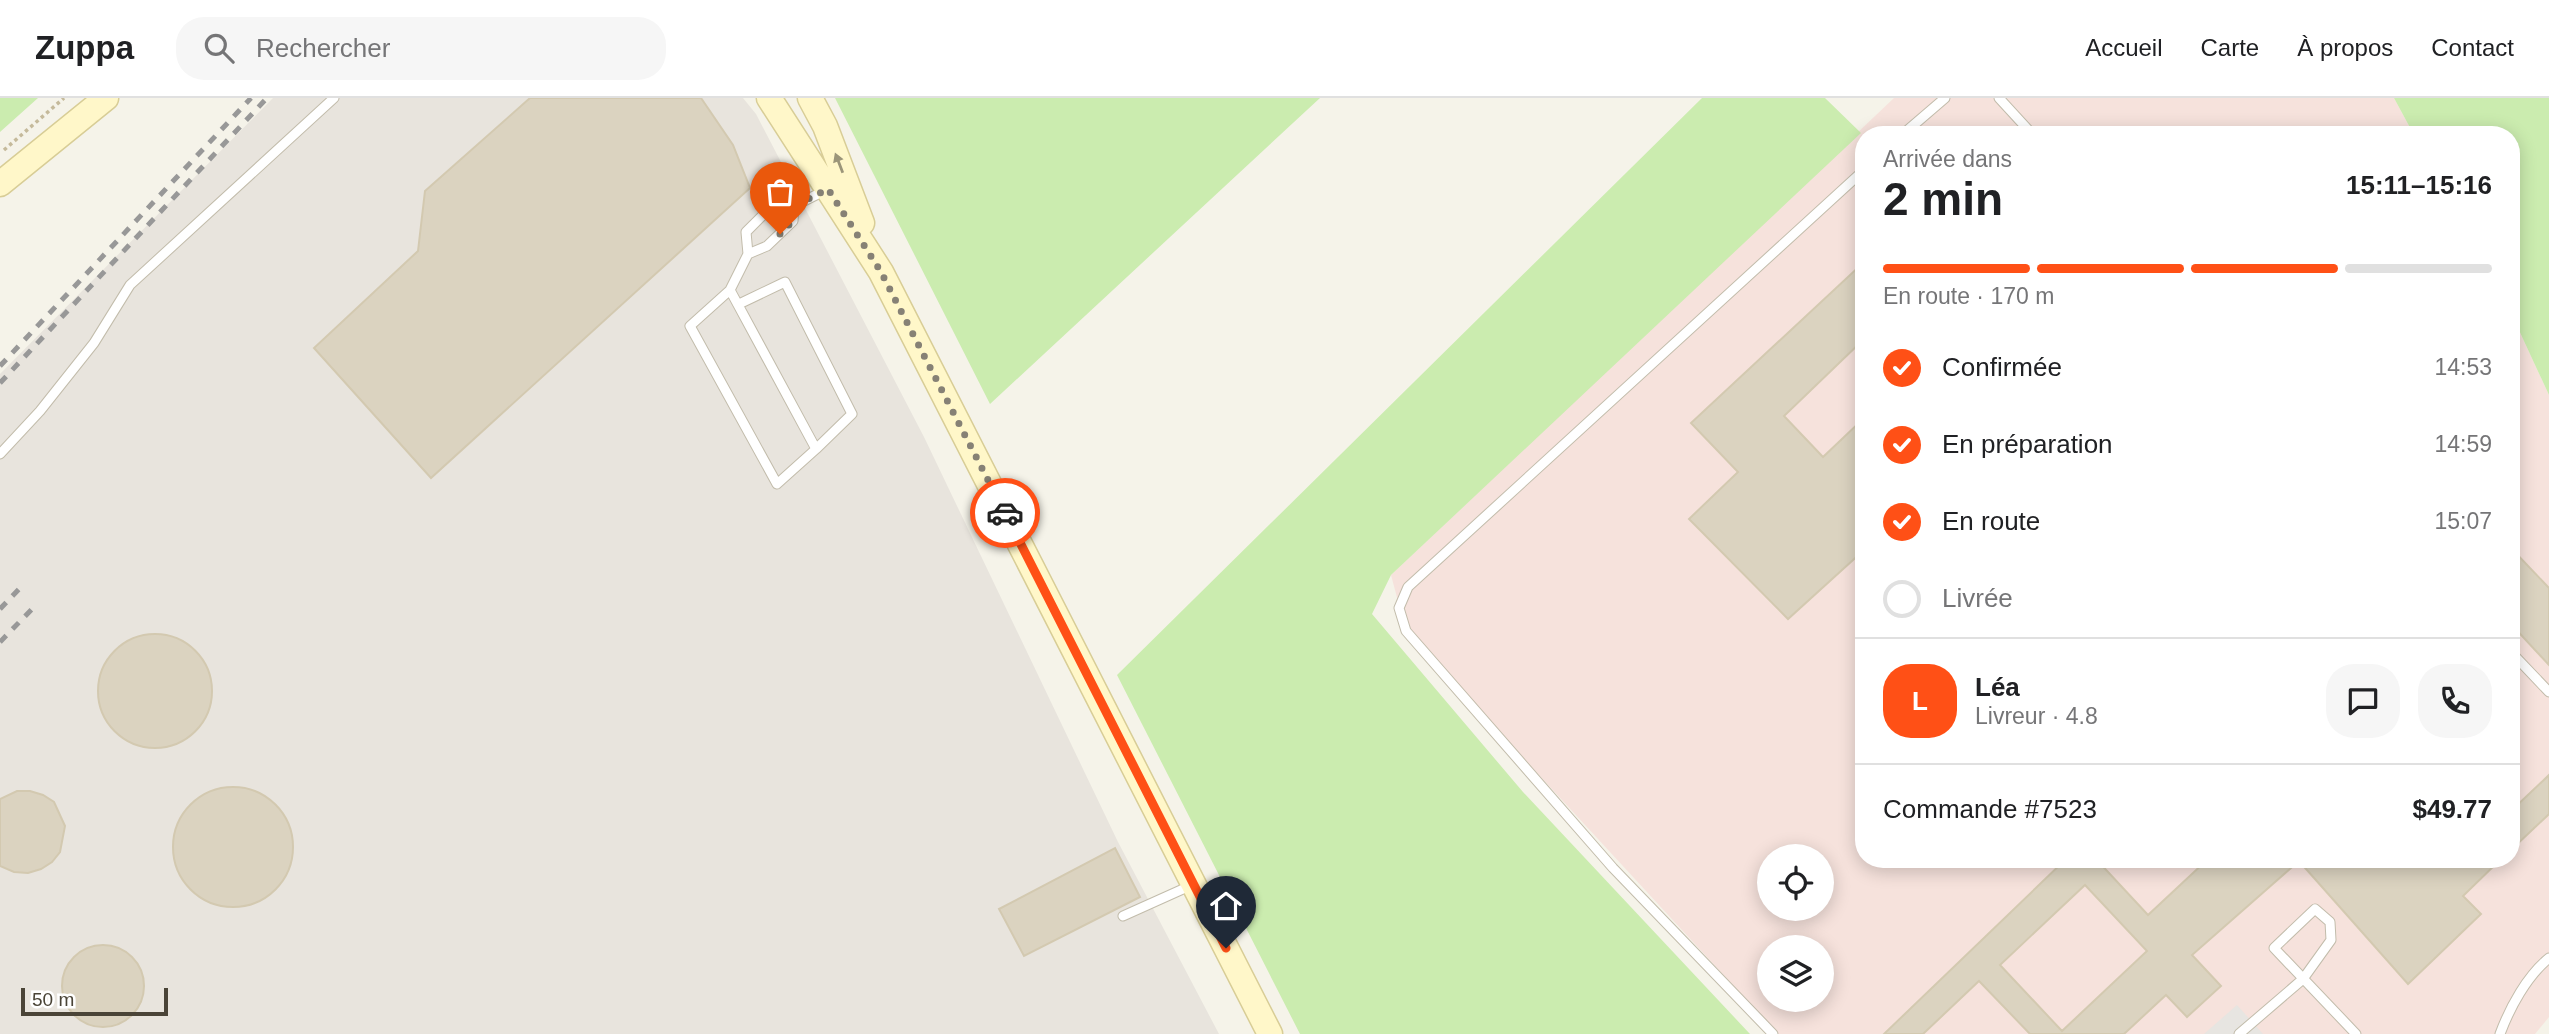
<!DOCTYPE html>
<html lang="fr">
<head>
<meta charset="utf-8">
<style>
	:root { --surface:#fff; --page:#f6f6f6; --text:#202124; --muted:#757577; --line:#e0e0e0; --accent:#ff5016 }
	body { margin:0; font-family:Arial,sans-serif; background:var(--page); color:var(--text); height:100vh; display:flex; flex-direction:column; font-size:26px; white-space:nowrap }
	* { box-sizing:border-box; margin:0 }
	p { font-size:23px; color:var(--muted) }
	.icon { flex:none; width:38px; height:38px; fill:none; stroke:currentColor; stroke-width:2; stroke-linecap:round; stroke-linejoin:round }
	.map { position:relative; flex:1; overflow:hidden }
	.panel { position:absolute; left:1855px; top:28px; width:665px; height:742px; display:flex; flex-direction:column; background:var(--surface); border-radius:28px; box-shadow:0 4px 18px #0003 }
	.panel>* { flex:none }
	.tools { position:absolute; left:1757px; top:746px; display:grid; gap:14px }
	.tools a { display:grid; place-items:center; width:77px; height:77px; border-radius:50%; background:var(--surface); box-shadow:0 4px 18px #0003; font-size:35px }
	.scale { position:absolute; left:21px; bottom:18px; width:147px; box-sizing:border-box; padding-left:7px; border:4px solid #4a4437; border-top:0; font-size:19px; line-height:24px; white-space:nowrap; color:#4a4437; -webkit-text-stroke:5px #fff; paint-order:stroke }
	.pin { position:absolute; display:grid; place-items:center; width:60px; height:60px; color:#fff; margin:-72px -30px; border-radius:50% 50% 50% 0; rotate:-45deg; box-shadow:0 0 7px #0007 }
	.pin .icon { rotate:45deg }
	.courier { position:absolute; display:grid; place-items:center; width:70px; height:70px; margin:-35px; border:5px solid #ff5016; border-radius:50%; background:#fff; color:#222; box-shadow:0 2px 9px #0007 }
	.headline em { font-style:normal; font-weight:600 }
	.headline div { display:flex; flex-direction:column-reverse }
	.headline { display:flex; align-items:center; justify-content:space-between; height:119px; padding:0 28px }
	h1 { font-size:46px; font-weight:600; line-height:52px }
	.bar { display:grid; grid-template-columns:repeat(4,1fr); gap:10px 7px; align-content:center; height:84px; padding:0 28px }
	.bar i { height:9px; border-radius:5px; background:var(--line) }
	.bar .active { background:var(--accent) }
	.bar p { grid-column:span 4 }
	.line { display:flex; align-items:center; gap:18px; padding:0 28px; border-top:2px solid var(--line) }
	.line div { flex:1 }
	.round { display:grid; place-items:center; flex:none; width:74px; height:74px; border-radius:28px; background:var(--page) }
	ol { padding:0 28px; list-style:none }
	li { display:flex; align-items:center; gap:21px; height:77px }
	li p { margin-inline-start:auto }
	li .icon { padding:7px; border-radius:50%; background:var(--accent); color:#fff; stroke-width:4 }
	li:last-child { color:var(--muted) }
	li i { width:38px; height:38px; border:4px solid var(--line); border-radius:50% }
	header { display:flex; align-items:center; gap:42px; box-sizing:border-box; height:98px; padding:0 35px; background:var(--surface); border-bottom:2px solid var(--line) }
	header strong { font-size:33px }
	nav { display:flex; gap:38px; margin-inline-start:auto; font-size:24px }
	.search { width:490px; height:63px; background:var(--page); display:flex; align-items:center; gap:18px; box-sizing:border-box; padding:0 24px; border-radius:28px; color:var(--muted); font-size:26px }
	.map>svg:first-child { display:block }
	.industrial { fill:#e8e4dd }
	.medical { fill:#f6e2dc; fill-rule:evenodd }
	.green { fill:#cbecaf }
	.parking { fill:#e7e5e1 }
	.building { fill:#dbd3c0; stroke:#d3c9b0; stroke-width:2; fill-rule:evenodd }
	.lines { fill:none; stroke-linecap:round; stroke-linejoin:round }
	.lane-casing { stroke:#c2bcab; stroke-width:11 }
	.secondary-casing { stroke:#d8cd96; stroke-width:27 }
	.path { stroke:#c5ba9b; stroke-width:3.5; stroke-dasharray:3.5 3.5; stroke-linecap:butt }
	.lane { stroke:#fff; stroke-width:9 }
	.secondary { stroke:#fff7c9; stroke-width:24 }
	.rail { stroke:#989898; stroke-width:5; stroke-dasharray:9 9; stroke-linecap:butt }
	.oneway { fill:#9b9579 }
	.done { stroke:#868175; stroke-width:7; stroke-dasharray:0 12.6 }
	.route { stroke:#ff5016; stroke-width:9 }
</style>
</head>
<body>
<header>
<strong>Zuppa</strong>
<div class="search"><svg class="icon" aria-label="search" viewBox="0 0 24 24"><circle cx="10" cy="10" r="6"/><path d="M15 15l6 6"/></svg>Rechercher</div>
<nav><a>Accueil</a><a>Carte</a><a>À propos</a><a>Contact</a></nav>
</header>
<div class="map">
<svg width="2549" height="936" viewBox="0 0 2549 936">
	<rect width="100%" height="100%" fill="#f5f3e9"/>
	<!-- industrial -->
	<path class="industrial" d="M273 0H743L756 16 924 339 1118 744 1219 936H0V276Z"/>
	<!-- medical -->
	<path class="medical" d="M1894 0H2394L2414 37H1864V761H2511V215L2549 297V919L2535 936H1778L1406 533 1391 477ZM1769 758H1822V810H1769ZM1769 849H1822V901H1769Z"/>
	<!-- green -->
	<path class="green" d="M0 0H38L0 34Z
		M835 0H1320L990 306Z
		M1702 0H1825L1861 35 1391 477 1372 516 1523 694 1750 936H1300L1117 577Z
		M2394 0H2549V297L2511 215V37H2414Z"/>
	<!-- parking -->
	<path class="parking" d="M2237 907 2263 936H2204Z"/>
	<!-- building -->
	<path class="building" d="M530 0H701L733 47 750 90 431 380 314 250 418 153 425 93Z
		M1864 164V241L1784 318 1823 359 1864 320V395L1857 401 1864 407V452L1788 521 1689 421 1738 374 1691 325Z
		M2511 450 2549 490V567L2511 526Z
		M98 593a57 57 0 1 1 114 0a57 57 0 1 1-114 0Z
		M2549 677V716L2511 752V713Z
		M173 749a60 60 0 1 1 120 0a60 60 0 1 1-120 0Z
		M17 693H30L43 697 54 704 65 728 60 754 52 764 41 771 28 775 14 774 0 768V701Z
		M1115 750 1140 799 1024 858 999 811Z
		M2066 761H2096L2148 817 2208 761H2501L2463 798 2481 816 2408 886 2299 763 2192 857 2221 888 2187 919 2166 897 2124 936H2030L1979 883 1923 936H1884ZM2085 787 2147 853 2062 933 2000 867Z
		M62 888a41 41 0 1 1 82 0a41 41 0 1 1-82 0Z"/>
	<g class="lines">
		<defs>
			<path id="lane" d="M1999 0 2033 37
				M1902 37 1945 0
				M748 156 767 148 793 123 794 108
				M730 192 690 228 777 386 816 351
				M739 206 785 184 852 316 816 351 730 192 748 156 746 134 774 106 794 108 826 92
				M0 356 40 313 94 245 130 187 334 0
				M2511 554 2549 594
				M1123 818 1192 787
				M1773 936 1613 770 1406 533 1399 510 1408 489 1864 72
				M2239 936 2303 881 2331 842 2330 824 2315 811 2274 850 2356 936
				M2500 936C2510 909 2527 878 2549 860"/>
			<path id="secondary" d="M769 0 881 174 1270 936
				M810 0 825 28 862 125
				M0 86 106 0"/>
		</defs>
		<!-- lane casing -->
		<use href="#lane" class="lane-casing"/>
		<!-- secondary casing -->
		<use href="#secondary" class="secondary-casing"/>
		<!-- path -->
		<path class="path" d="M4 52 64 0"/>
		<!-- lane -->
		<use href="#lane" class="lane"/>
		<!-- secondary -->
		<use href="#secondary" class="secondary"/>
		<!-- rail -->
		<path class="rail" d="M0 268 251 0
			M0 285 267 0
			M0 511 19 491
			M0 544 32 511"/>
	</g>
	<!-- one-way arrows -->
	<defs><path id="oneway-solid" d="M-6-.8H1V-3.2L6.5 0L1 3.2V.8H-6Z" transform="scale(1.75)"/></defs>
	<use class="oneway" href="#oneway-solid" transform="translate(839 65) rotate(-111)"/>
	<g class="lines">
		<!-- done -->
		<path class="done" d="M780 136 793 123 794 108 828 91 881 174 1005 415"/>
		<!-- route -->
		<path class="route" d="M1005 415 1226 850"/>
	</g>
</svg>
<div class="tools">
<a><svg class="icon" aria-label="locate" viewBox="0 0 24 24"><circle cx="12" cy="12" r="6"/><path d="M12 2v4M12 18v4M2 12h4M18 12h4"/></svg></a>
<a><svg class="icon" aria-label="layers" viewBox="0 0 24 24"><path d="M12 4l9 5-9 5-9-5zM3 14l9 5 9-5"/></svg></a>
</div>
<div class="scale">50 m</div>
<div class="pin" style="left:780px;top:136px;background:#ea580c"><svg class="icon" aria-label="bag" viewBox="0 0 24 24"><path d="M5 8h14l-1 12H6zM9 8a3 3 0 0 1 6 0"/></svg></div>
<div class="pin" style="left:1226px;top:850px;background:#1f2937"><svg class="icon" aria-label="home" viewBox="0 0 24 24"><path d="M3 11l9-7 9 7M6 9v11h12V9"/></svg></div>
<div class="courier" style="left:1005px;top:415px"><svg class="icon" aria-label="car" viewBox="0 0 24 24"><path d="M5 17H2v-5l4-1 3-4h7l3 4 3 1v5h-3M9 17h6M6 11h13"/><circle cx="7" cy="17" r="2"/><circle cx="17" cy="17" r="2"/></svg></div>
<section class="panel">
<div class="headline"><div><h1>2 min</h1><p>Arrivée dans</p></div><em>15:11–15:16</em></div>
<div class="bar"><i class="active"></i><i class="active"></i><i class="active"></i><i></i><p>En route · 170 m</p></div>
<ol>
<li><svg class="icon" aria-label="check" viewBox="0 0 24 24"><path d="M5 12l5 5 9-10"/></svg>Confirmée<p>14:53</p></li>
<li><svg class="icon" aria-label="check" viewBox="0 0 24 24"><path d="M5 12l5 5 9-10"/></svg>En préparation<p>14:59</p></li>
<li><svg class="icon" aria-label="check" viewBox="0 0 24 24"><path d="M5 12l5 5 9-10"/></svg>En route<p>15:07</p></li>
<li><i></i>Livrée</li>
</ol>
<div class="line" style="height:126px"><b class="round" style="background:var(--accent);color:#fff">L</b><div><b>Léa</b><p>Livreur · 4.8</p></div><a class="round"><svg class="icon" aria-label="chat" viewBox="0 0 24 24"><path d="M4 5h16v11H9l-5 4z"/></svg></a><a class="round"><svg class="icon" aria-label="phone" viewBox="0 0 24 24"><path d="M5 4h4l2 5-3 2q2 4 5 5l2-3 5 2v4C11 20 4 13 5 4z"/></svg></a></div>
<div class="line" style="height:91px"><div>Commande #7523</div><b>$49.77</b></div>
</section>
</div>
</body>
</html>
